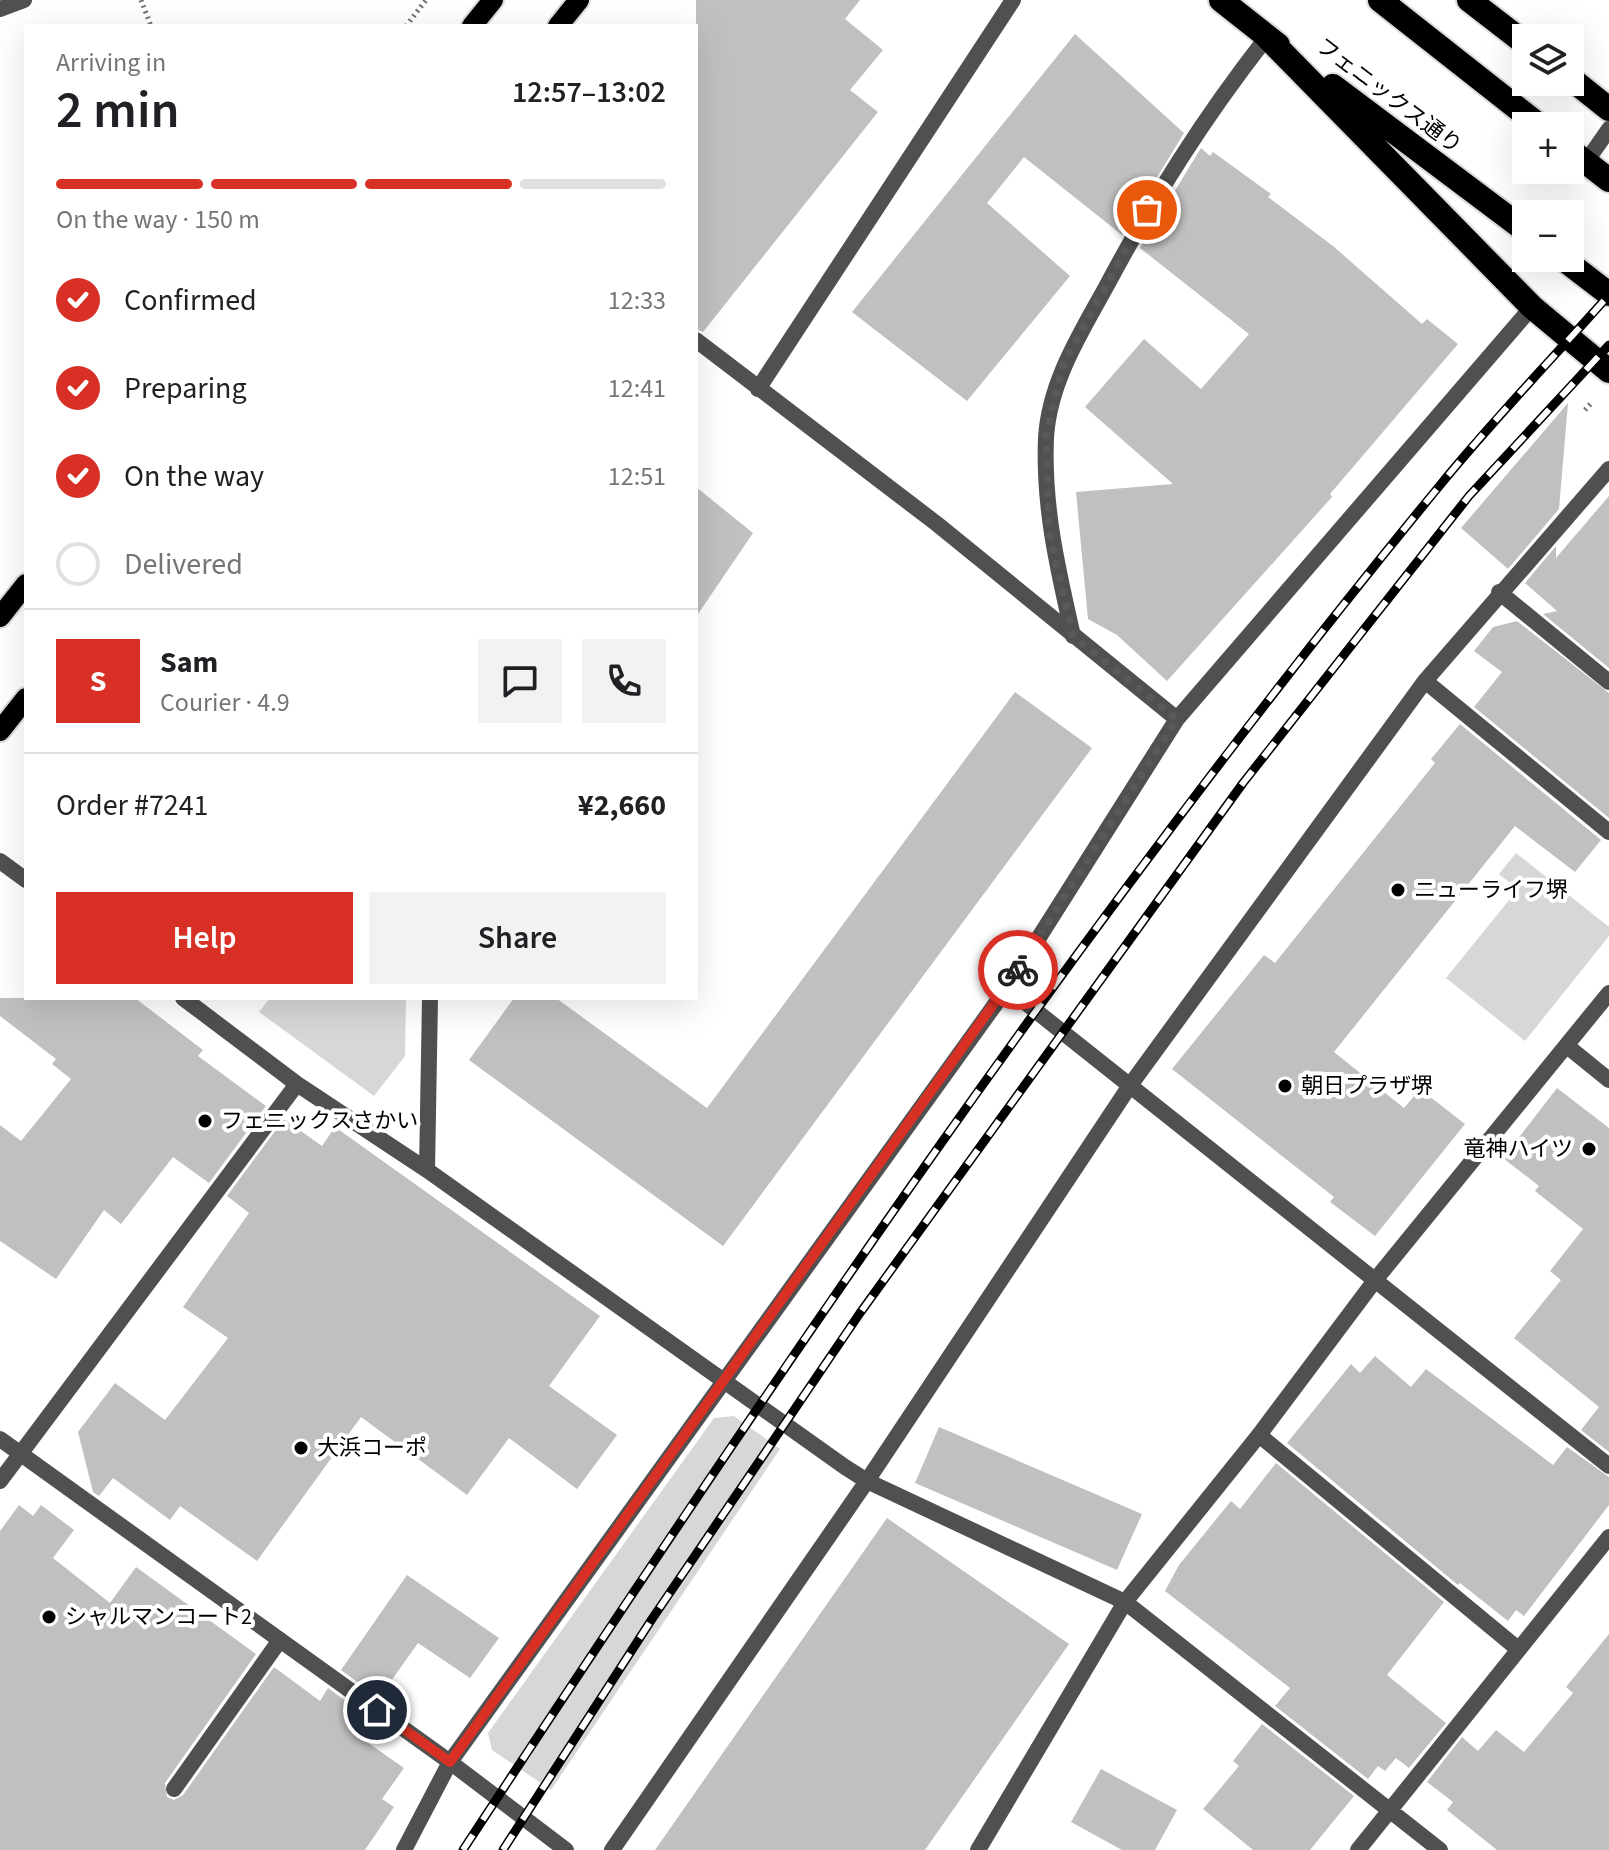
<!DOCTYPE html>
<html lang="en">
<head>
<meta charset="utf-8">
<style>
	:root { --surface:#fff; --page:#f2f2f2; --text:#202124; --muted:#757577; --line:#e0e0e0; --accent:#d93025 }
	body { margin:0; font-family:"Source Sans 3","Noto Sans JP",sans-serif; background:var(--page); color:var(--text); height:100vh; display:flex; flex-direction:column; font-size:30px; white-space:nowrap }
	* { box-sizing:border-box; margin:0 }
	p { font-size:26px; color:var(--muted) }
	.icon { flex:none; width:44px; height:44px; fill:none; stroke:currentColor; stroke-width:2; stroke-linecap:round; stroke-linejoin:round }
	.map { position:relative; flex:1; overflow:hidden }
	.side { position:absolute; left:24px; top:24px; width:674px; height:976px; display:flex; flex-direction:column; background:var(--surface); border-radius:0px; box-shadow:0 8px 32px #0002 }
	.side>* { flex:none }
	.buttons { position:absolute; left:1512px; top:24px; display:grid; gap:16px }
	.buttons a { display:grid; place-items:center; width:72px; height:72px; border-radius:0px; background:var(--surface); box-shadow:0 8px 32px #0002; font-size:40px }
	.pin { position:absolute; display:grid; place-items:center; width:68px; height:68px; color:#fff; margin:-34px; border:4px solid #fff; border-radius:50%; box-shadow:0 2px 8px #0007 }
	.courier { position:absolute; display:grid; place-items:center; width:80px; height:80px; margin:-40px; border:6px solid #d93025; border-radius:50%; background:#fff; color:#222; box-shadow:0 2px 10px #0007 }
	.head em { font-style:normal; font-weight:600 }
	.head div { display:flex; flex-direction:column-reverse }
	.head { display:flex; align-items:center; justify-content:space-between; height:136px; padding:0 32px }
	h1 { font-size:52px; font-weight:600; line-height:60px }
	.bar { display:grid; grid-template-columns:repeat(4,1fr); gap:12px 8px; align-content:center; height:96px; padding:0 32px }
	.bar i { height:10px; border-radius:6px; background:var(--line) }
	.bar .selected { background:var(--accent) }
	.bar p { grid-column:span 4 }
	.line { display:flex; align-items:center; gap:20px; padding:0 32px; border-top:2px solid var(--line) }
	.line div { flex:1 }
	.round { display:grid; place-items:center; flex:none; width:84px; height:84px; border-radius:0px; background:var(--page) }
	ol { padding:0 32px; list-style:none }
	li { display:flex; align-items:center; gap:24px; height:88px }
	li p { margin-inline-start:auto }
	li .icon { padding:8px; border-radius:50%; background:var(--accent); color:#fff; stroke-width:4 }
	li:last-child { color:var(--muted) }
	li i { width:44px; height:44px; border:4px solid var(--line); border-radius:50% }
	.action { display:flex; gap:16px; margin-top:auto; padding:16px 32px }
	.action a { flex:1; height:92px; border-radius:0px; background:var(--accent); color:#fff; font-size:32px; font-weight:600; line-height:92px; text-align:center }
	.action a+a { background:var(--page); color:var(--text) }
	.map>svg:first-child { display:block }
	.green { fill:#d7d7d7 }
	.building { fill:#c0c0c0 }
	.lines { fill:none; stroke-linecap:round; stroke-linejoin:round }
	.primary-casing { stroke:#dbdbdb; stroke-width:24 }
	.highway-casing { stroke:#dbdbdb; stroke-width:28 }
	.path { stroke:#727272; stroke-width:5; stroke-dasharray:2 4; stroke-linecap:butt }
	.lane { stroke:#505050; stroke-width:16 }
	.street { stroke:#505050; stroke-width:16 }
	.primary { stroke:#000; stroke-width:20 }
	.highway { stroke:#000; stroke-width:24 }
	.rail-casing { stroke:#000; stroke-width:9 }
	.rail { stroke:#fff; stroke-width:6; stroke-dasharray:18; stroke-linecap:butt }
	.done { stroke:#595959; stroke-width:8; stroke-dasharray:0 14.4 }
	.route { stroke:#d93025; stroke-width:10 }
	.poi-dot { fill:#000; stroke:#fff; stroke-width:3 }
	.labels { text-anchor:middle; dominant-baseline:central; stroke-width:8; stroke-linejoin:round; paint-order:stroke }
	.street-label { font-size:22px; fill:#000; stroke:#fff }
	.poi-label { font-size:22px; fill:#000; stroke:#fff; text-anchor:start }
</style>
</head>
<body>
<div class="map">
<svg width="1609" height="1850" viewBox="0 0 1609 1850">
	<rect width="100%" height="100%" fill="#fff"/>
	<!-- green -->
	<path class="green" d="M1516 853 1609 927V936L1525 1041 1446 978 1518 889 1499 874Z
		M270 998H406L405 1056 374 1096 259 1012Z
		M734 1416 780 1449 551 1790 492 1750 488 1733 714 1418Z"/>
	<!-- building -->
	<path class="building" d="M696 0H860L845 19 883 50 850 90 878 112 703 332 696 329Z
		M1075 34 1184 133 1122 235 1024 157 987 203 1070 276 967 401 852 312Z
		M1201 148 1210 156 1213 152 1271 194 1268 197 1333 246 1422 324 1427 319 1458 344 1330 494 1332 497 1167 681 1117 635 1088 619 1076 492 1173 484 1085 407 1144 339 1201 389 1249 334 1140 248Z
		M1568 403 1559 509 1508 569 1461 528Z
		M696 487 753 533 696 617Z
		M1609 496V668L1543 614 1557 611 1525 583 1556 546V558Z
		M1517 621 1609 693V818L1474 707 1502 672 1474 651 1493 627Z
		M1015 692 1092 748 723 1246 469 1060 514 998H556L707 1108Z
		M1460 724 1601 840 1575 872 1515 826 1334 1052 1404 1108 1420 1089 1465 1124 1375 1236 1330 1202 1334 1197 1172 1069 1264 955 1275 963 1435 763 1431 759Z
		M0 998H135L203 1050 198 1056 266 1106 209 1183 173 1157 121 1224 104 1210 56 1279 0 1241V1125L21 1141 71 1079 52 1064 56 1059 0 1016Z
		M1557 1088 1609 1128V1452L1581 1430 1599 1407 1514 1338 1561 1280 1550 1271 1583 1229 1535 1191 1539 1186 1503 1158Z
		M284 1119 322 1146 335 1127 600 1316 549 1386 617 1435 577 1489 509 1438 467 1495 361 1417 257 1561 180 1506 170 1520 113 1478 99 1496 93 1492 78 1432 115 1383 165 1420 228 1338 183 1307 249 1213 227 1196Z
		M1375 1356 1411 1387 1426 1369 1553 1465 1567 1447 1609 1477V1505L1524 1616 1516 1610 1508 1621 1460 1583 1458 1585 1287 1443 1351 1364 1360 1373Z
		M939 1427 1142 1514 1117 1570 915 1483Z
		M1276 1463 1444 1602 1387 1675 1446 1723 1409 1768 1396 1758 1385 1771 1378 1766 1368 1779 1275 1706 1290 1688 1165 1591 1179 1565 1231 1501 1240 1509Z
		M19 1505 33 1516 41 1505 74 1530 53 1558 110 1603 136 1567 256 1654 165 1783 167 1797 174 1800 183 1795 274 1667 320 1701 328 1688 366 1716 354 1733 404 1768 382 1799 394 1807 365 1850H0V1531Z
		M887 1518 1069 1644 925 1850H655Z
		M407 1575 499 1638 470 1678 418 1643 379 1698 341 1670Z
		M1609 1634V1850H1497L1447 1810 1453 1802 1427 1782 1462 1737 1478 1751 1496 1730 1524 1752 1573 1693 1566 1687Z
		M1262 1724 1354 1796 1310 1850H1253L1203 1809 1239 1766 1233 1761Z
		M1101 1769 1177 1810 1155 1850H1122L1071 1822Z"/>
	<g class="lines">
		<defs>
			<path id="primary" d="M472 26 493 0
				M558 26 579 0
				M0 617 26 584
				M0 731 26 698"/>
			<path id="highway" d="M1221 0 1278 45
				M1380 0 1540 126
				M1469 0 1526 44
				M1267 37 1532 307 1609 371
				M1570 78 1609 109
				M1333 86 1526 231
				M1570 150 1609 180
				M1562 258 1609 294"/>
		</defs>
		<!-- primary casing -->
		<use href="#primary" class="primary-casing"/>
		<!-- highway casing -->
		<use href="#highway" class="highway-casing"/>
		<!-- path -->
		<path class="path" d="M141 0 151 26
			M406 26 426 0
			M1585 410 1592 402"/>
		<!-- lane -->
		<path class="lane" d="M174 1789 280 1640"/>
		<!-- street -->
		<path class="street" d="M0 9 24 0
			M1586 162 1609 129
			M696 340 937 524 1177 719
			M758 389 1013 0
			M1499 592 1609 682
			M1073 636C1058 570 1043 507 1046 438 1049 383 1080 334 1106 287 1155 195 1203 119 1267 37
			M1425 681 1609 832
			M0 861 26 880
			M1007 988 1609 1466
			M183 998 297 1084 427 1170 845 1467 867 1481 1125 1602 1440 1850
			M1567 1046 1609 1080
			M427 1170 430 998
			M1259 1435 1518 1649
			M0 1439 450 1762 566 1850
			M0 1481 297 1084
			M404 1850 450 1762 1007 988 1177 719 1532 307
			M612 1850 867 1481 1131 1084 1425 681 1609 469
			M978 1850 1125 1602 1259 1435 1376 1279 1609 993
			M1358 1850 1609 1537"/>
		<!-- primary -->
		<use href="#primary" class="primary"/>
		<!-- highway -->
		<use href="#highway" class="highway"/>
		<defs>
			<path id="rail" d="M463 1850C770 1382 1085 917 1441 484 1494 419 1553 358 1609 295
				M503 1850 652 1619 860 1313 1243 783 1469 496 1609 345"/>
		</defs>
		<!-- rail casing -->
		<use href="#rail" class="rail-casing"/>
		<!-- rail -->
		<use href="#rail" class="rail"/>
	</g>
	<g class="lines">
		<!-- done -->
		<path class="done" d="M1018 970 1177 719 1073 636 1049 532 1046 435 1063 365 1147 210"/>
		<!-- route -->
		<path class="route" d="M377 1710 450 1762 1018 970"/>
	</g>
	<!-- markers -->
	<g class="poi-dot">
		<circle cx="1398" cy="890" r="8"/>
		<circle cx="1285" cy="1086" r="8"/>
		<circle cx="205" cy="1121" r="8"/>
		<circle cx="1589" cy="1149" r="8"/>
		<circle cx="301" cy="1448" r="8"/>
		<circle cx="49" cy="1617" r="8"/>
	</g>
	<g class="labels">
		<!-- street labels -->
		<g class="street-label">
			<text transform="translate(1389 96) rotate(37)">フェニックス通り</text>
		</g>
		<!-- poi labels -->
		<g class="poi-label">
			<text x="1414" y="890">ニューライフ堺</text>
			<text x="1301" y="1086">朝日プラザ堺</text>
			<text x="221" y="1121">フェニックスさかい</text>
			<text x="1573" y="1149" text-anchor="end">竜神ハイツ</text>
			<text x="317" y="1448">大浜コーポ</text>
			<text x="65" y="1617">シャルマンコート2</text>
		</g>
	</g>
</svg>
<div class="buttons">
<a><svg class="icon" aria-label="layers" viewBox="0 0 24 24"><path d="M12 4l9 5-9 5-9-5zM3 14l9 5 9-5"/></svg></a>
<a>+</a>
<a>−</a>
</div>
<div class="pin" style="left:1147px;top:210px;background:#ea580c"><svg class="icon" aria-label="bag" viewBox="0 0 24 24"><path d="M5 8h14l-1 12H6zM9 8a3 3 0 0 1 6 0"/></svg></div>
<div class="pin" style="left:377px;top:1710px;background:#1f2937"><svg class="icon" aria-label="home" viewBox="0 0 24 24"><path d="M3 11l9-7 9 7M6 9v11h12V9"/></svg></div>
<div class="courier" style="left:1018px;top:970px"><svg class="icon" aria-label="bike" viewBox="0 0 24 24"><circle cx="6" cy="16" r="4"/><circle cx="18" cy="16" r="4"/><path d="M6 16l4-8h5l3 8M10 8l3 8H6M13 5h3"/></svg></div>
<section class="side">
<div class="head"><div><h1>2 min</h1><p>Arriving in</p></div><em>12:57–13:02</em></div>
<div class="bar"><i class="selected"></i><i class="selected"></i><i class="selected"></i><i></i><p>On the way · 150 m</p></div>
<ol>
<li><svg class="icon" aria-label="check" viewBox="0 0 24 24"><path d="M5 12l5 5 9-10"/></svg>Confirmed<p>12:33</p></li>
<li><svg class="icon" aria-label="check" viewBox="0 0 24 24"><path d="M5 12l5 5 9-10"/></svg>Preparing<p>12:41</p></li>
<li><svg class="icon" aria-label="check" viewBox="0 0 24 24"><path d="M5 12l5 5 9-10"/></svg>On the way<p>12:51</p></li>
<li><i></i>Delivered</li>
</ol>
<div class="line" style="height:144px"><b class="round" style="background:var(--accent);color:#fff">S</b><div><b>Sam</b><p>Courier · 4.9</p></div><a class="round"><svg class="icon" aria-label="chat" viewBox="0 0 24 24"><path d="M4 5h16v11H9l-5 4z"/></svg></a><a class="round"><svg class="icon" aria-label="phone" viewBox="0 0 24 24"><path d="M5 4h4l2 5-3 2q2 4 5 5l2-3 5 2v4C11 20 4 13 5 4z"/></svg></a></div>
<div class="line" style="height:104px"><div>Order #7241</div><b>¥2,660</b></div>
<div class="action"><a>Help</a><a>Share</a></div>
</section>
</div>
</body>
</html>
